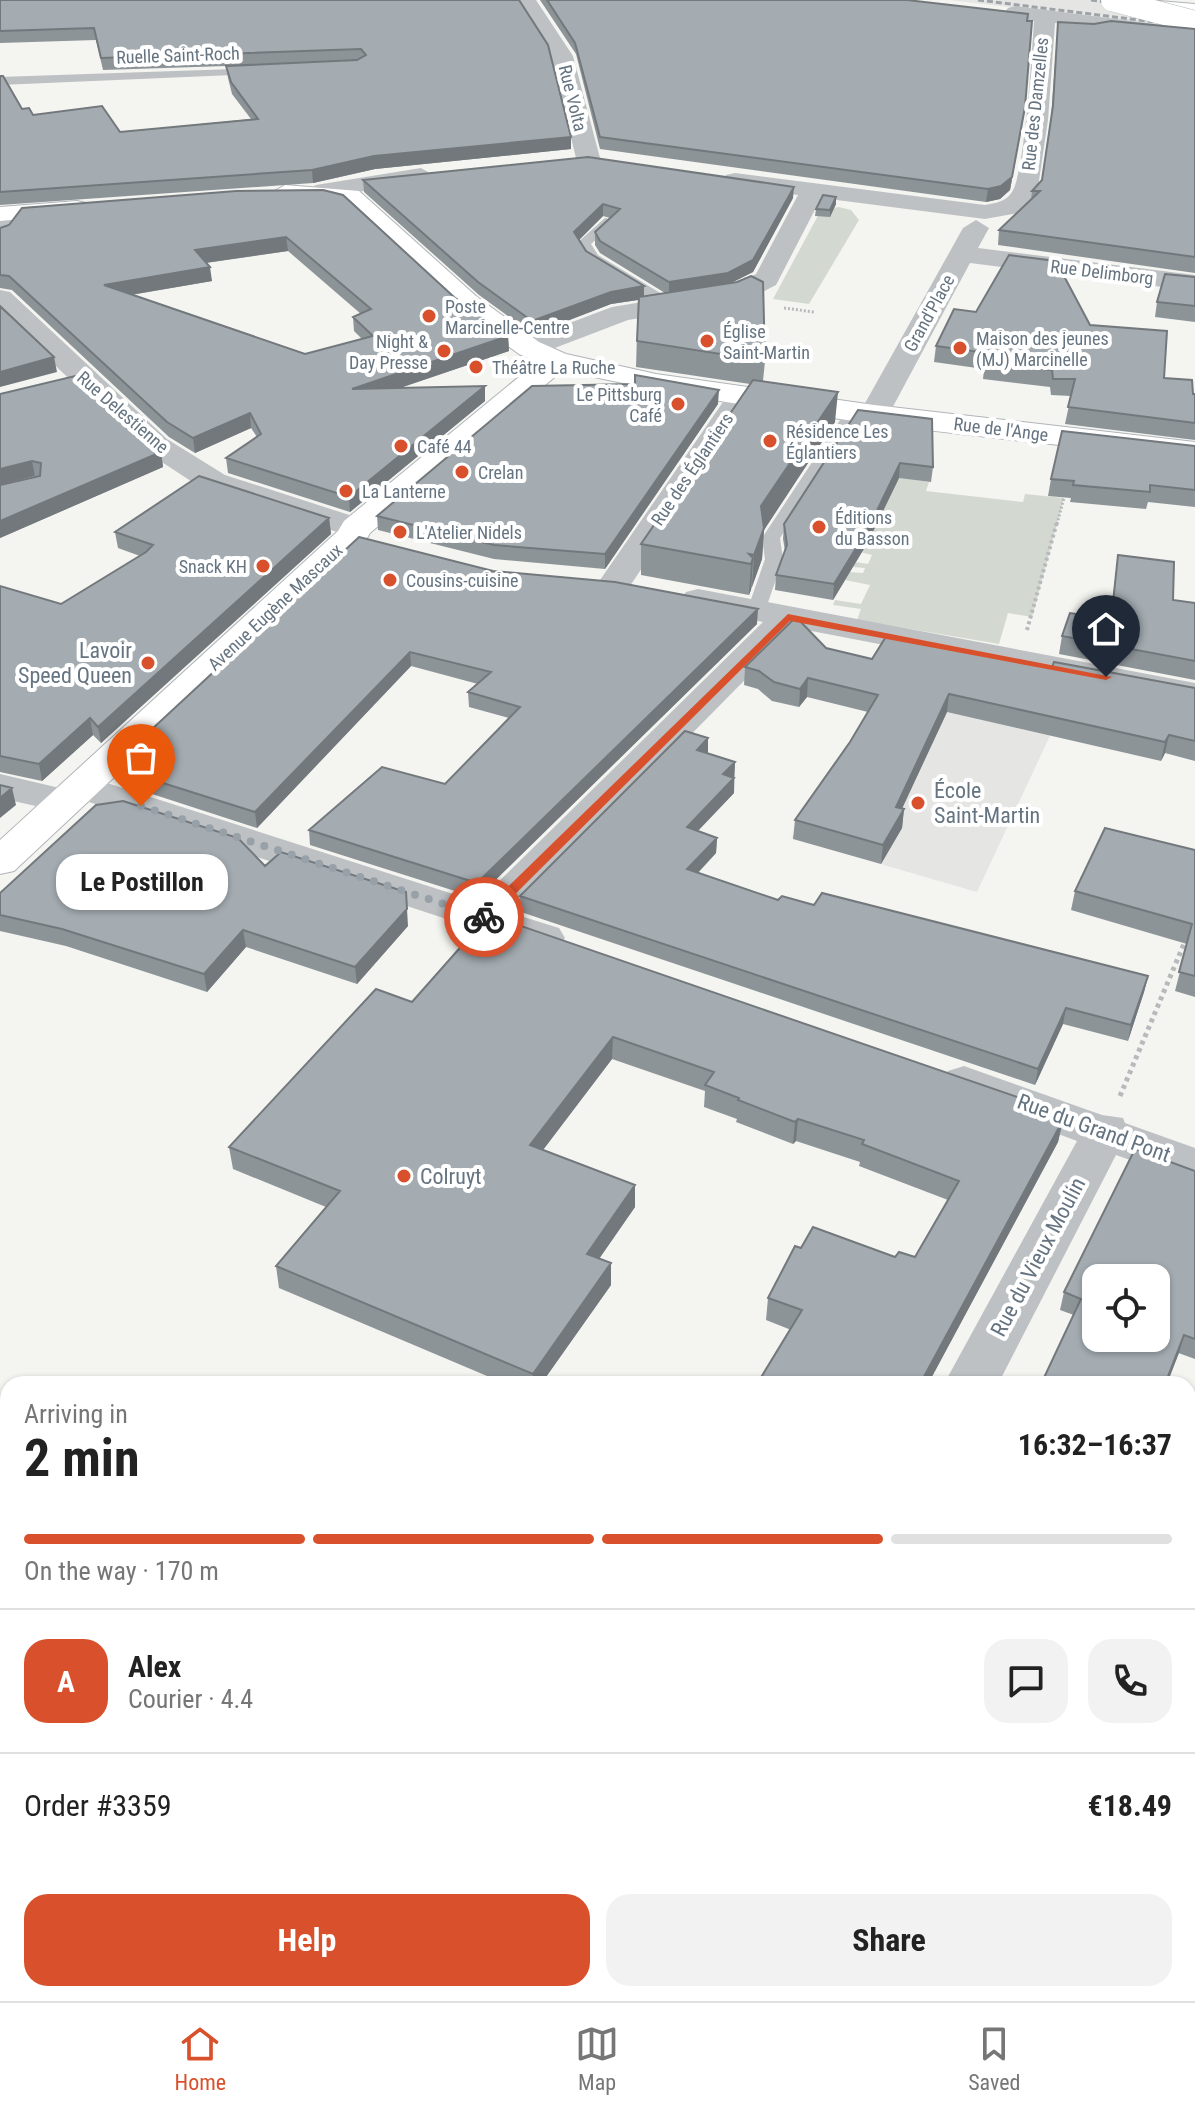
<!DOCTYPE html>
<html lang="en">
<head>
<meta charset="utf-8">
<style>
	:root { --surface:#fff; --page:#f2f2f2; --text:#222; --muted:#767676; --line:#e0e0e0; --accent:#d9512c }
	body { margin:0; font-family:"Roboto Condensed",sans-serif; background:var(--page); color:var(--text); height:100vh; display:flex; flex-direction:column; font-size:30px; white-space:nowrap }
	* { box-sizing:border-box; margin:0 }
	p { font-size:26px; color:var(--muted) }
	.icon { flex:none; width:44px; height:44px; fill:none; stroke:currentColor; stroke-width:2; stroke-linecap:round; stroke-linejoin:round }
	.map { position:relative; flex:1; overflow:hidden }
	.drawer { position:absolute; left:0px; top:1376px; width:1196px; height:626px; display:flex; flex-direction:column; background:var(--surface); border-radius:24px 24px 0 0; box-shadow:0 2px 6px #0004 }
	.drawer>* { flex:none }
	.fabs { position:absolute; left:1082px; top:1264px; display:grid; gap:16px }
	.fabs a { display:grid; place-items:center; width:88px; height:88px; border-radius:16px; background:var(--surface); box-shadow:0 2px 6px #0004; font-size:40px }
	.pin { position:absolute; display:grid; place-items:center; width:68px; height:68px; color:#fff; margin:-82px -34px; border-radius:50% 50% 50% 0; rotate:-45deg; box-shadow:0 0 8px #0007 }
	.pin .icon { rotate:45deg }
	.courier { position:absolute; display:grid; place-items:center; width:80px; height:80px; margin:-40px; border:6px solid #d9512c; border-radius:50%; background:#fff; color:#222; box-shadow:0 2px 10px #0007 }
	.bubble { position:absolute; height:56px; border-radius:24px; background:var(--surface); box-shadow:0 2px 6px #0004; font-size:26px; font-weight:700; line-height:56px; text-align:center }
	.overview em { font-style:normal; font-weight:700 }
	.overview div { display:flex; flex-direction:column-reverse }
	.overview { display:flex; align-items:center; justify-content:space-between; height:136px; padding:0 24px }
	h1 { font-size:52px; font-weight:700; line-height:60px }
	.bar { display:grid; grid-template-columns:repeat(4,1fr); gap:12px 8px; align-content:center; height:96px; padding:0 24px }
	.bar i { height:10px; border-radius:6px; background:var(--line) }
	.bar .on { background:var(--accent) }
	.bar p { grid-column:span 4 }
	.line { display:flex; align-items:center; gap:20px; padding:0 24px; border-top:2px solid var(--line) }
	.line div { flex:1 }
	.round { display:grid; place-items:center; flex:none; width:84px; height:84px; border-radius:24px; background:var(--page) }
	.cta { display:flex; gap:16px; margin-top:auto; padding:16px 24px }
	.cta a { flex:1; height:92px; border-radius:24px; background:var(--accent); color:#fff; font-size:32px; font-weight:700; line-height:92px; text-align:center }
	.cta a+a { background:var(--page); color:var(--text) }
	.menu { display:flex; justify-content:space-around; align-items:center; height:112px; border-top:2px solid var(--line); background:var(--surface); font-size:22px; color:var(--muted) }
	.menu a { display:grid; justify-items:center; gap:4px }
	.menu .on { color:var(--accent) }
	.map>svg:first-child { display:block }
	.built { fill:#e5e6e4 }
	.green { fill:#d3d9d0 }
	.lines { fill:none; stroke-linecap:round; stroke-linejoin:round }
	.secondary-casing { stroke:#b0b5b9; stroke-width:2 }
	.primary-casing { stroke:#b1b5b8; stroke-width:2 }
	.path-far2 { stroke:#b7babc; stroke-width:3; stroke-dasharray:2 2; stroke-linecap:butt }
	.path-far1 { stroke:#b7babc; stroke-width:4; stroke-dasharray:3 3; stroke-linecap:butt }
	.path { stroke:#b7babc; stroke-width:5; stroke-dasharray:4 4; stroke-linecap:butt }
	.lane { fill:#bdc1c4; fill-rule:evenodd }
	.street { fill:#bdc1c4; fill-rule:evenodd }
	.secondary { fill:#fff; fill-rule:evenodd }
	.primary { fill:#fff; fill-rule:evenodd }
	.rail { stroke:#9da3a8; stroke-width:3; stroke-dasharray:6 3; stroke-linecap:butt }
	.primary-bridge-casing { stroke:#b1b5b8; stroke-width:23; stroke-linecap:butt }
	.primary-bridge { stroke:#fff; stroke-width:22 }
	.wall { fill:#8d9498; fill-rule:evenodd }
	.shaded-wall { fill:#73787c }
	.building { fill:#a4acb1; stroke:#73787c; stroke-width:2; fill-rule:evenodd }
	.route { fill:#d9512c }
	.done { stroke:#97a1a7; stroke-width:8; stroke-dasharray:0 14.4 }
	.poi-dot { fill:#d9512c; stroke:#fff; stroke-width:3 }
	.labels { text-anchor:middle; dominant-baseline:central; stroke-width:8; stroke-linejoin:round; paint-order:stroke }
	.far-street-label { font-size:18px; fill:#657480; stroke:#fff }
	.far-poi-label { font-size:18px; fill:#657480; stroke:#fff; text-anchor:start }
	.poi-label { font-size:22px; fill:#657480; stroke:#fff; text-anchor:start }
	.street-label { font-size:22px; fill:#657480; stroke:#fff }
</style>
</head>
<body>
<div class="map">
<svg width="1195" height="2001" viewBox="0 0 1195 2001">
	<rect width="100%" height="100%" fill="#f4f4f0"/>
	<!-- built -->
	<path class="built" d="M950 0H1139L1195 30Z
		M1069 695 977 892 791 838 842 768 879 700Z"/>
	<!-- green -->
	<path class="green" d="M839 207 851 210 859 220 809 304 773 299 821 210Z
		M889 475 929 482 926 491 1023 502 1025 494 1064 498 1032 617 1008 613 999 644 857 620 861 609 833 605 835 600 861 604 870 585 845 580 850 572 863 573 865 568 853 567 855 562 868 564 872 555 860 552Z"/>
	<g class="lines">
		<defs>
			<path id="secondary" d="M285 185 359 191 477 297 539 342 566 354 656 374 874 405 1195 442V460C984 436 770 418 563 370L370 533 364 543 14 871 0 874V840L338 531 344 521 537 362 519 354 457 309 343 203 276 197 273 192Z
				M77 201 86 203 89 208 86 213 0 221V207Z"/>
			<path id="primary" d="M1147 0 1195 4V16L1150 4Z"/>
		</defs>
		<!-- secondary casing -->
		<use href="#secondary" class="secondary-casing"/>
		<!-- primary casing -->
		<use href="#primary" class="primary-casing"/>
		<!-- path-far2 -->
		<path class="path-far2" d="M784 308 814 312
			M1057 524 1065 494"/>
		<!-- path-far1 -->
		<path class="path-far1" d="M1027 630 1057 522"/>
		<!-- path -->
		<path class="path" d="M1120 1096 1186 939"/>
		<!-- lane -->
		<path class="lane" d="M261 68 263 70 257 74 0 85V77Z
			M605 218 617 221 591 244 598 255 675 302V308H665L588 261 577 243Z
			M854 406 862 411 780 538 783 559 765 611 763 615H749L747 611 765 559 762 538 848 408Z"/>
		<!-- street -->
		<path class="street" d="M516 0H536L573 56 600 158 596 163 588 165 576 158 551 56Z
			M1015 6 1195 29V41L1055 23 1048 120 1037 194 1018 213 985 219 821 198 776 285 745 301 628 320 539 354H519L515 348 519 342 612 307 728 288 756 274 798 195 726 185 723 180 726 175 735 173 985 205C995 203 1006 202 1012 192 1025 173 1032 51 1034 21L1008 16 1005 12 1008 8Z
			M421 168 433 175 429 180 316 199 304 192 316 185Z
			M8 207 17 209 22 223 9 236 0 239V209Z
			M976 220 989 228 978 248 1195 275V291L970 263 889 414 885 420H863L859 414 963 228Z
			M0 290 10 292 167 439 225 475 368 521 372 528 368 535 356 538 203 489 145 451 0 313Z
			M742 386 752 389 757 395 632 583 627 590 615 593 603 590 598 583 732 389Z
			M698 589 1195 683V705L796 628 514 914 559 928 565 938 559 948 544 951 86 801 81 809 67 813 0 798V774L64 789 68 779 82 775 478 902 763 622 686 606 681 599 686 592Z
			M964 1066 1102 1115 1123 1118 1125 1123 1195 1148V1183L1116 1155 998 1384H944L1077 1141 948 1093 941 1082 948 1071Z
			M614 1994H682L679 2001H611Z"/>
		<!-- secondary -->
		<use href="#secondary" class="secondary"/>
		<!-- primary -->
		<use href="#primary" class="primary"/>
		<!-- rail -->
		<path class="rail" d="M978 0 1195 27
			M1091 0 1195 14"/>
		<defs>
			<path id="primary-bridge" d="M1112 0 1195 22"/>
		</defs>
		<!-- primary-bridge casing -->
		<use href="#primary-bridge" class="primary-bridge-casing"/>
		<!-- primary-bridge -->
		<use href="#primary-bridge" class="primary-bridge"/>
	</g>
	<!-- wall -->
	<path class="wall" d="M0 0H519L571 137V149L375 169 313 183 0 205V76L22 109 33 115 120 132 251 119 232 94 228 78 226 66 103 70 96 40 0 43Z
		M540 0H907L1023 120 1010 190 1000 199 986 202 600 149 576 54Z
		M1058 22 1195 29V273L998 245 999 230 1031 200 1032 191 1042 180 1051 118Z
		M363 180 793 198 753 272 733 282 765 361 763 381 835 422 764 530 762 559 749 595 641 575V544L750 384 636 367 638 300 611 304 533 334 479 295 364 192ZM603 216 610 218 595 232V245L600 253 665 293 644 296 586 251 579 240Z
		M236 191 454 297 508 336 509 351 399 388 485 401 350 512 228 473 226 458 257 437 251 428 195 453 169 437 12 290 0 288V228ZM288 251 361 314 353 317 354 331 362 339 305 354 131 295 212 281 206 263Z
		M836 204 830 217 815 216 816 209Z
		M1195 277V322L1155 317 1157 302Z
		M1090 325 1164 378 1195 394V440L1065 424 1071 396 1051 395 1050 387 983 379 984 369 934 362 936 346Z
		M0 394 141 438 161 452 163 467 0 538V485L35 476Z
		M718 404 605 569 494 559 378 530 377 516Z
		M858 410 933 467 931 482 899 478 868 542 833 600 775 590 776 575 785 551 783 539 784 524Z
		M1195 446V507L1148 502 1146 509 1070 502 1071 498 1048 496 1051 479Z
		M329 518 331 534 101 743 93 735 42 781 0 772V586L61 604 140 556 118 548 115 532Z
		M1118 555 1173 600 1195 603V680L1059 654 1062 636 1090 616 1111 612Z
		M493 571 757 624 477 898 310 845 309 830 445 784 509 718 469 707 468 692 478 684 411 666 257 828 149 793 126 770 124 755Z
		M826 648 872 659 1052 667 1195 688V761L1165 753 1161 761 947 712 902 808 904 809 902 828 881 864 793 839 795 820 850 742 868 712 807 697 799 707 772 701 758 689 744 685 745 667Z
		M707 753 735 762 734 793 698 831 717 838 716 853 698 873 778 900 814 905 1148 976 1144 992 1128 1041 1063 1024 1035 1085 521 912 520 896Z
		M1195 850V997L1175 991 1187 944 1071 910 1075 891Z
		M265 866 408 926 357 984 246 947 207 992 66 946 0 931V893Z
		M412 1002 1023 1099 1021 1106 1063 1120 1058 1142 928 1384 766 1320 768 1298 801 1248 895 1257H915L948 1200 859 1166 860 1162 796 1141 793 1144 736 1122 737 1119 704 1107 705 1091 612 1059 543 1150 635 1207 599 1259 611 1263V1285L541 1384H506L279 1288 276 1266 326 1207 233 1169 229 1147Z
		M1195 1171V1359L1060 1310 1064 1292Z
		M0 1820 8 1824V1896L7 1895 0 1904Z"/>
	<!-- shaded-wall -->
	<path class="shaded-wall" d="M1025 107 1010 190 1000 199 986 202 988 189Z
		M571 137V149L375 169 313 183 312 170 374 156Z
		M794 187 793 198 753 272 727 285 669 295V282Z
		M836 197V204L830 217V210Z
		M603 204V216L574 245V232Z
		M286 237 288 251 197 264 195 250Z
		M210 267 212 281 106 299 104 285Z
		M644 286V299L611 304 533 334 532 321 611 292Z
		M508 336 509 351 353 404 352 389Z
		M54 357 57 372 0 387V372Z
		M485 386V401L350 512 349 497Z
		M719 390 718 404 605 569V554Z
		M838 392 835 422 764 530 762 559 752 587 754 555 761 506Z
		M250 413 251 428 195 453 193 438Z
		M161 452 163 467 0 538V521Z
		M32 461 35 476 0 485V469Z
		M900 463 899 478 868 542 833 600 834 584Z
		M329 518 331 534 101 743 98 727Z
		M753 558 751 590 749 595 751 564Z
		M758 609 757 624 477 898V883Z
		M410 652 411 666 257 828 255 812Z
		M808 678 807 697 799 707 800 689Z
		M949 694 947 712 894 826 896 807Z
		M90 718 93 735 42 781 39 764Z
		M1169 735 1165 753 1161 761 1165 742Z
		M708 738V753L697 750Z
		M735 762 734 777 723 774Z
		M734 778V793L687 842V827Z
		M12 788 16 805 0 818V798Z
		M904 809 902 828 881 864 883 845Z
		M717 838 716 853 686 885 687 869Z
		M406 892 408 926 357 984 355 967Z
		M243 930 246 947 207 992 204 974Z
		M1148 976 1144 992 1128 1041 1131 1025Z
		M1066 1008 1063 1024 1035 1085 1038 1069Z
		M613 1037 612 1059 530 1167V1145Z
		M798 1119 796 1141 793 1144 795 1122Z
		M1063 1120 1058 1142 928 1384H920Z
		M635 1185V1207L587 1276V1254Z
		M611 1263V1285L541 1384H533V1374Z
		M1184 1335 1179 1353 1167 1384H1165Z
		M1 1879 7 1895 0 1904V1880Z
		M187 1994H202L198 2001H183Z
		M597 1994H605L601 2001H594Z
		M799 1994H804L801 2001H796Z"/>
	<!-- building -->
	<path class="building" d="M0 0H519L548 45 571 137 374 156 312 170 0 192V76H3L22 109 29 108 33 115 102 106 120 132 258 119 231 82 226 66 357 60 366 55 361 49 101 58 94 28 0 31Z
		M547 0H907L1028 14 1027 21H1032L1025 107 1012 177 1001 186 988 189 600 137 575 43Z
		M1111 21 1195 29V257L999 230 1040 191H1032L1042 180 1053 106 1058 22 1094 24Z
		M588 157 794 187 753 260 728 273 669 282 600 241 595 232 620 209 603 204 574 232 586 251 644 286 611 292 532 321 478 282 363 180Z
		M323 190 343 195 454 297 508 336 352 389 485 386 349 497 226 458 261 434 250 413 193 438 167 422 9 276 0 275V228L9 225 22 208 236 191ZM286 237 371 309 353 317 373 336 305 354 104 285 210 267 195 250Z
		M823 195 836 197 830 210 816 209Z
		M1009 255 1056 261 1090 325 1167 331 1164 378 1192 380 1193 394H1195V423L1068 407 1075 379H1053L1052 370 985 363 987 353 936 346 954 309 976 312Z
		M1165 274 1195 277V306L1157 302Z
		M751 276 763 282 765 361 637 341 639 297 737 282Z
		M0 306 54 357 0 372Z
		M635 375 719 390 605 554 494 545 377 516 532 386 635 384Z
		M75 376 141 438 161 452 0 521V485L40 476 41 463 32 461 0 469V394Z
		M753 380 838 392 761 506 764 528 754 555 749 554 753 558 751 564 641 544Z
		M858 410 932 419 933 467 900 463 869 527 834 584 776 575 787 545 784 524Z
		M1062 431 1195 446V490L1150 485V492L1073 485 1074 481 1051 479Z
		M199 476 329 518 98 727 90 718 39 764 0 756V586L61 604 146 552 153 545 115 532Z
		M359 537 493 571 615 582 758 609 477 883 309 830 382 767 445 784 520 707 468 692 491 672 410 652 255 812 147 778 124 755Z
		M1118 555 1174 562 1173 600 1195 603V661L1062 636 1070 613 1090 616 1092 609 1112 612Z
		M796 617 826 648 872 659 887 635 1052 667 1054 662 1195 688V741L1169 735 1165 742 949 694 896 807 904 809 883 845 795 820 850 742 878 695 808 678 800 689 774 682 759 671 745 667Z
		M685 731 708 738 697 750 735 762 723 774 734 778 687 827 717 838 687 869 778 900 782 896 814 905 822 893 1148 976 1131 1025 1066 1008 1038 1069 520 896Z
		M0 785 12 788 0 798Z
		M123 801 238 838 265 866 281 852 406 892 407 909 355 967 243 930 204 974 62 929 0 915V893L96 805Z
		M1105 828 1195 850V976L1179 972 1192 924 1075 891Z
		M489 915 1023 1099 1020 1105 1063 1120 920 1384H757L802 1310 768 1298 795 1246 801 1248 813 1227 895 1257 899 1252 915 1257 959 1181 862 1144 864 1140 798 1119 795 1122 738 1100 739 1098 705 1085 714 1072 613 1037 530 1145 635 1185 587 1254 611 1263 533 1374 276 1266 340 1191 229 1147 376 989 412 1002Z
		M1135 1149 1195 1171V1339L1184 1335 1165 1384H1041L1081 1299 1064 1292ZM1096 1278H1156V1338H1096Z
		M0 1820 8 1824V1884L0 1880Z
		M8 1978V1994H187L183 2001H0V1988Z
		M383 1994H597L594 2001H379Z
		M718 1994H799L796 2001H715Z"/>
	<!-- route -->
	<path class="route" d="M788 614 1112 677 1106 680 790 621 489 920H480V914Z"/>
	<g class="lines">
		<!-- done -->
		<path class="done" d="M141 806 484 917"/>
	</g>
	<!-- markers -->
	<g class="poi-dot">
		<circle cx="429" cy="316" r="8"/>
		<circle cx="707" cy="341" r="8"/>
		<circle cx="960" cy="348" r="8"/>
		<circle cx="444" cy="351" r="8"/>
		<circle cx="476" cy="367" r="8"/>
		<circle cx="678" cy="404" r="8"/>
		<circle cx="770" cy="441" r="8"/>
		<circle cx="401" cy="446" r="8"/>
		<circle cx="462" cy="472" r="8"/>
		<circle cx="346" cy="491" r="8"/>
		<circle cx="819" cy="527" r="8"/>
		<circle cx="400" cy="532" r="8"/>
		<circle cx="263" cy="566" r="8"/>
		<circle cx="390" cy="580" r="8"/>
		<circle cx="148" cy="663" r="8"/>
		<circle cx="918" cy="803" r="8"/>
		<circle cx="404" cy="1176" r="8"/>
	</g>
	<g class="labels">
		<!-- far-street labels -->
		<g class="far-street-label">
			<text transform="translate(178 55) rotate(-2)">Ruelle Saint-Roch</text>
			<text transform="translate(573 98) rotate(76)">Rue Volta</text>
			<text transform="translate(1035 104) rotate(-84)">Rue des Damzelles</text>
			<text transform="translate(1102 272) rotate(7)">Rue Delimborg</text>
			<text transform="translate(929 313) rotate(-61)">Grand'Place</text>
			<text transform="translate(123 412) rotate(41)">Rue Delestienne</text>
			<text transform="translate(1001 429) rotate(7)">Rue de l'Ange</text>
			<text transform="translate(692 469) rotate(-56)">Rue des Églantiers</text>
			<text transform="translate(275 607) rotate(-43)">Avenue Eugène Mascaux</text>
		</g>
		<!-- far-poi labels -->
		<g class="far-poi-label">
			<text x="445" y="306">Poste<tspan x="445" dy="21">Marcinelle-Centre</tspan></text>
			<text x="723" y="331">Église<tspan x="723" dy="21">Saint-Martin</tspan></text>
			<text x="976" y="338">Maison des jeunes<tspan x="976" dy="21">(MJ) Marcinelle</tspan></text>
			<text x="428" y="341" text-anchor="end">Night &amp;<tspan x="428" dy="21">Day Presse</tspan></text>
			<text x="492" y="367">Théâtre La Ruche</text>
			<text x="662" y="394" text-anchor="end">Le Pittsburg<tspan x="662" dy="21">Café</tspan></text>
			<text x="786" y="431">Résidence Les<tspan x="786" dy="21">Églantiers</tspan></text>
			<text x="417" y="446">Café 44</text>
			<text x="478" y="472">Crelan</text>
			<text x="362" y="491">La Lanterne</text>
			<text x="835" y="517">Éditions<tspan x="835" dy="21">du Basson</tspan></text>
			<text x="416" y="532">L'Atelier Nidels</text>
			<text x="247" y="566" text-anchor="end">Snack KH</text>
			<text x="406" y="580">Cousins-cuisine</text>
		</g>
		<!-- poi labels -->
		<g class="poi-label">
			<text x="132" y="650" text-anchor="end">Lavoir<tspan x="132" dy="25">Speed Queen</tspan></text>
			<text x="934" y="790">École<tspan x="934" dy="25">Saint-Martin</tspan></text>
			<text x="420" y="1176">Colruyt</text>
		</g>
		<!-- street labels -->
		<g class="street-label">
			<text transform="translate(1094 1128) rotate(20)">Rue du Grand Pont</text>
			<text transform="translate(1038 1257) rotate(-62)">Rue du Vieux Moulin</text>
		</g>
	</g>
</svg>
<div class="fabs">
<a><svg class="icon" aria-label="locate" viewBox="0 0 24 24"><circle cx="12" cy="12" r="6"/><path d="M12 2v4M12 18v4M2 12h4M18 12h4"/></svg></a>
</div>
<div class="pin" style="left:141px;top:806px;background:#ea580c"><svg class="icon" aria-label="bag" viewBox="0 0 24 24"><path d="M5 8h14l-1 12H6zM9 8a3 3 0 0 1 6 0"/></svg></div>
<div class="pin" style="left:1106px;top:677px;background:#1f2937"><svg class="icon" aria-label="home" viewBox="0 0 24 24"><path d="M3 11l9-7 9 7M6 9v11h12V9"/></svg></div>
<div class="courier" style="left:484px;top:917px"><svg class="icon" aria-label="bike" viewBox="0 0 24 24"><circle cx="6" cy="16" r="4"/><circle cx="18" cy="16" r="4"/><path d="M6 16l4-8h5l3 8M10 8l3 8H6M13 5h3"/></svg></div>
<div class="bubble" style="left:56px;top:854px;width:172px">Le Postillon</div>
<section class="drawer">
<div class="overview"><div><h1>2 min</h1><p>Arriving in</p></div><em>16:32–16:37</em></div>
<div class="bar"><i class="on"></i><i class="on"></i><i class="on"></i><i></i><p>On the way · 170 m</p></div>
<div class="line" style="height:144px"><b class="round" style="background:var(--accent);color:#fff">A</b><div><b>Alex</b><p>Courier · 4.4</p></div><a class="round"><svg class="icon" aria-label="chat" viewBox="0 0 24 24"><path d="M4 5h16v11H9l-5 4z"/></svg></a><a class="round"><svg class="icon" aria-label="phone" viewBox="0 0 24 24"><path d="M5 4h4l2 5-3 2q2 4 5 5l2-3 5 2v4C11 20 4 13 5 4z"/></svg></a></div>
<div class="line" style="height:104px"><div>Order #3359</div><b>€18.49</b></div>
<div class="cta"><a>Help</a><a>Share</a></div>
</section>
</div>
<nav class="menu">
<a class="on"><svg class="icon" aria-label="home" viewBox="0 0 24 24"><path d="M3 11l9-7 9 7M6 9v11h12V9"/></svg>Home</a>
<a><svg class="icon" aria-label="map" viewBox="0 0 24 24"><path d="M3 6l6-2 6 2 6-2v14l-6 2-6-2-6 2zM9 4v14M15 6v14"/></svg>Map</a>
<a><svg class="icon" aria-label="saved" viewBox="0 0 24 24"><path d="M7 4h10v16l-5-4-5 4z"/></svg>Saved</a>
</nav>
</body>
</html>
